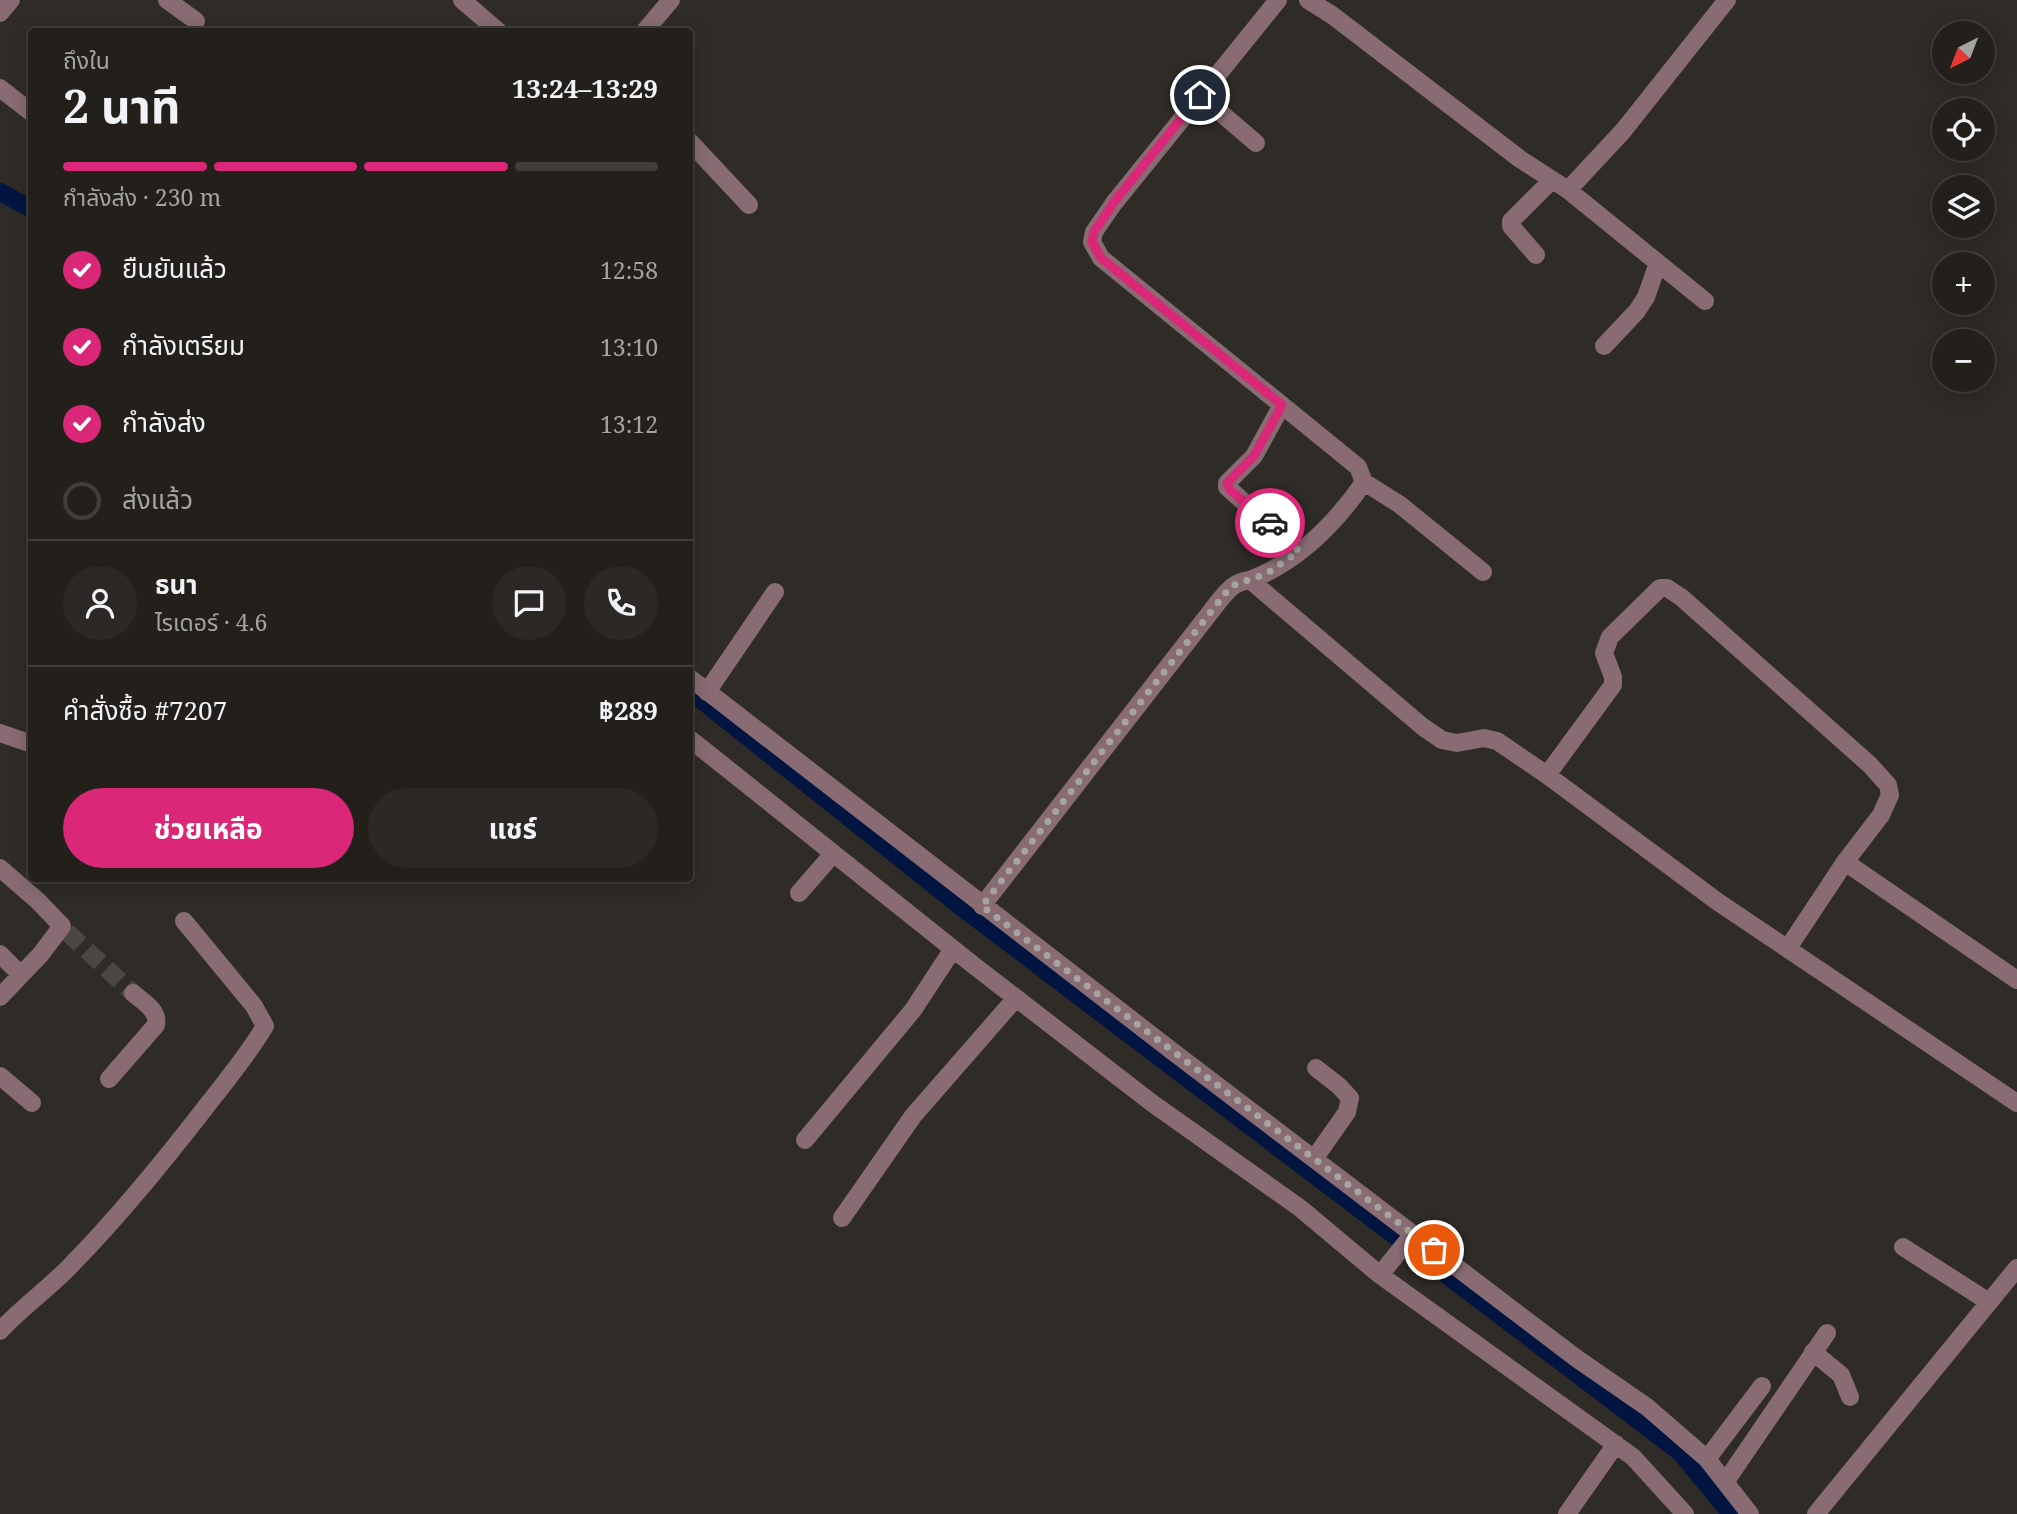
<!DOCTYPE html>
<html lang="th">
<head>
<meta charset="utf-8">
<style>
	:root { --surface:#23201c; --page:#2b2825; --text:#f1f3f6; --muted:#a3a3a3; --line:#403e3b; --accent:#db2777 }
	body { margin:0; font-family:"Noto Serif","Noto Sans Thai",serif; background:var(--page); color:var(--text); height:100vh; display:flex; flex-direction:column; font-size:26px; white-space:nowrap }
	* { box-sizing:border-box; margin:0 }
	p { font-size:23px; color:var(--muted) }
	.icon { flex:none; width:38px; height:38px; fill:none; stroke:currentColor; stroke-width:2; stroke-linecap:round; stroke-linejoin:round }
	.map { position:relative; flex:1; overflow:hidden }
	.side { position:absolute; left:28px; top:28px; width:665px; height:854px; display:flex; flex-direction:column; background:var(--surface); border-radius:7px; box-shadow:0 4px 18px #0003,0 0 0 2px var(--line) }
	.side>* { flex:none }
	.needle { width:46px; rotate:222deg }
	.tools { position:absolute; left:1932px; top:21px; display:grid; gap:14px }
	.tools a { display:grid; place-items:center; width:63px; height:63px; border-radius:50%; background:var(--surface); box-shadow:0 4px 18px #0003,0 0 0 2px var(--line); font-size:35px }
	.pin { position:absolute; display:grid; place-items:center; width:60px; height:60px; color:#fff; margin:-30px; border:4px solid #fff; border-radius:50%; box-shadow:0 2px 7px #0007 }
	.courier { position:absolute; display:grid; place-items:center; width:70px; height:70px; margin:-35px; border:5px solid #db2777; border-radius:50%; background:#fff; color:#222; box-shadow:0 2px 9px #0007 }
	.overview em { font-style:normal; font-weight:700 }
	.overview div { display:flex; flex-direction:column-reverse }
	.overview { display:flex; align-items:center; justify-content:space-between; height:119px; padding:0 35px }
	h1 { font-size:46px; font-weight:700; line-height:52px }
	.bar { display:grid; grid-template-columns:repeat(4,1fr); gap:10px 7px; align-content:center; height:84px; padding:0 35px }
	.bar i { height:9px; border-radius:5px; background:var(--line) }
	.bar .selected { background:var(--accent) }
	.bar p { grid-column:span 4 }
	.line { display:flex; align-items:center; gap:18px; padding:0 35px; border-top:2px solid var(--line) }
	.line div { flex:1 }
	.round { display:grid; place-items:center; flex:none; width:74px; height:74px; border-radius:37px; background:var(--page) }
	ol { padding:0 35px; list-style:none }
	li { display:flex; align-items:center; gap:21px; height:77px }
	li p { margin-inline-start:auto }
	li .icon { padding:7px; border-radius:50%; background:var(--accent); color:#fff; stroke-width:4 }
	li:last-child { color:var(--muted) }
	li i { width:38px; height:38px; border:4px solid var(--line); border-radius:50% }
	.cta { display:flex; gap:14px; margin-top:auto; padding:14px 35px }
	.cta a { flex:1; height:80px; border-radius:42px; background:var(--accent); color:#fff; font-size:28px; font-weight:700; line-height:80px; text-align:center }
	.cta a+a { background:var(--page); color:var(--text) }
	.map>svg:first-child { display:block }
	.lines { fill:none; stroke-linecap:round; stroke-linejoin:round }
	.canal { stroke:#021540; stroke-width:18 }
	.minor-tunnel { stroke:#4b4742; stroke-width:18; stroke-dasharray:18 9; stroke-linecap:butt }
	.minor { stroke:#886b73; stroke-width:18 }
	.done { stroke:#a7a4a0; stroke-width:7; stroke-dasharray:0 12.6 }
	.route { stroke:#db2777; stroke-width:9 }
</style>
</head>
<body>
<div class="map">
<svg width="2017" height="1514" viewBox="0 0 2017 1514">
	<rect width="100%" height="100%" fill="#2f2b26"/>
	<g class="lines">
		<!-- canal -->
		<path class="canal" d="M0 192 32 209
			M690 691 960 906 1680 1452 1731 1514"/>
		<!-- minor-tunnel -->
		<path class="minor-tunnel" d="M67 932 133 993"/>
		<!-- minor -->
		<path class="minor" d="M167 0 196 21
			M462 0 499 32
			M1308 0 1332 15 1520 159 1568 190 1705 301
			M0 13 11 0
			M644 32 671 0
			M0 88 32 113
			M1200 95 1256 143
			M690 142 749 205
			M1568 190 1623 131 1727 0
			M1536 255 1511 226V221L1552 180
			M1604 346 1637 311 1646 297 1658 263
			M1282 405 1254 456 1227 483V487L1299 551
			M1364 482 1399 504 1483 572
			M1250 580C1299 561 1335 524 1364 482L1358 467 1101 258 1092 242 1094 232 1114 203 1278 0
			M690 678 1172 1051 1576 1358 1647 1407 1707 1459 1750 1514
			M707 692 775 592
			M0 733 32 744
			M690 739 972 964 1152 1103 1300 1208 1380 1275 1633 1457 1685 1514
			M1547 775 1613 685V677L1604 653 1610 637 1660 588H1667L1681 597 1870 765 1888 785 1890 795 1881 815 1845 862 1788 948
			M1845 862 2017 980
			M0 868 38 901 62 926 41 954 0 997
			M799 893 833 854
			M982 906 1219 601C1229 589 1234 582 1250 580L1423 727 1442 740 1457 743 1484 738 1497 741 1547 775 1718 902 2017 1103
			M0 954 21 975
			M0 1076 32 1103
			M109 1079 156 1025C159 1010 143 1002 133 993
			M805 1140 913 1010 953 949
			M1314 1159 1347 1112 1350 1098 1339 1086 1316 1068
			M842 1218 913 1116 1016 998
			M1903 1247 1989 1302
			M1380 1275 1413 1234
			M0 1331C23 1306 51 1287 74 1262 121 1214 164 1161 205 1108 226 1081 248 1055 265 1026L254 1006 184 921
			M1813 1352 1841 1375 1850 1397
			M1707 1459 1762 1386
			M1726 1481 1827 1333
			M1567 1514 1616 1444
			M1816 1514 2017 1268"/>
	</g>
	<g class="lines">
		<!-- done -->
		<path class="done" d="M1270 523 1299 551 1266 574 1231 586 982 906 1434 1250"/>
		<!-- route -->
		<path class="route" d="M1200 95 1114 202 1094 232 1092 242 1101 258 1282 405 1254 456 1227 483 1230 490 1270 523"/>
	</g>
</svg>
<div class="tools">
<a><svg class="needle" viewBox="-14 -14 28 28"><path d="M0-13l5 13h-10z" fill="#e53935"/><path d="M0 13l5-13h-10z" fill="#a3a3a3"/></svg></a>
<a><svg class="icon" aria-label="locate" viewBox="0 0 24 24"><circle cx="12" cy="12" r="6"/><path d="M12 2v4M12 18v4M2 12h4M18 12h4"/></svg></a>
<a><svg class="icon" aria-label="layers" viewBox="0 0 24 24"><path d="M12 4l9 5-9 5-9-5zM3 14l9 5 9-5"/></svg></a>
<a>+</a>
<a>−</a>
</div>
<div class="pin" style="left:1434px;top:1250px;background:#ea580c"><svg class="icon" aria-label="bag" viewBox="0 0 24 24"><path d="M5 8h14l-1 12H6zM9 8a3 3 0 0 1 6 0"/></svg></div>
<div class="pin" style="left:1200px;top:95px;background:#1f2937"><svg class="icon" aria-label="home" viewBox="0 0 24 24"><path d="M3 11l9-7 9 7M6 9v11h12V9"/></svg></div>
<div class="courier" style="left:1270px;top:523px"><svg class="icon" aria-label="car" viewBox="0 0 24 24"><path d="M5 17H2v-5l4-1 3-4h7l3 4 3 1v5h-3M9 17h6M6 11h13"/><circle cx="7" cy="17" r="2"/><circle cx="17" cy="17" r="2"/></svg></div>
<section class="side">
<div class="overview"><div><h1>2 นาที</h1><p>ถึงใน</p></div><em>13:24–13:29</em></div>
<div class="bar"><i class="selected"></i><i class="selected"></i><i class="selected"></i><i></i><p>กำลังส่ง · 230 m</p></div>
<ol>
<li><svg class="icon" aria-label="check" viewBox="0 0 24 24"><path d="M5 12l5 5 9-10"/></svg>ยืนยันแล้ว<p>12:58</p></li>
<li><svg class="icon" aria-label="check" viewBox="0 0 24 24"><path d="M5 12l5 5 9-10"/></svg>กำลังเตรียม<p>13:10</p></li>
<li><svg class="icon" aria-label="check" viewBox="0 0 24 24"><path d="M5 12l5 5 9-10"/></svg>กำลังส่ง<p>13:12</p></li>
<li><i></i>ส่งแล้ว</li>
</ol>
<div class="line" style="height:126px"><a class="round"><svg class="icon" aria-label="person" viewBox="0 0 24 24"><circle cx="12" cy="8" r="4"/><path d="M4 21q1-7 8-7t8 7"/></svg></a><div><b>ธนา</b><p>ไรเดอร์ · 4.6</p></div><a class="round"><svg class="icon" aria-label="chat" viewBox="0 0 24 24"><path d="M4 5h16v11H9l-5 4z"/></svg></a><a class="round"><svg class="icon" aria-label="phone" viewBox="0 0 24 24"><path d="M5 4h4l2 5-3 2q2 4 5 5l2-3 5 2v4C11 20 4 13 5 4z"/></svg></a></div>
<div class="line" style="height:91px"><div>คำสั่งซื้อ #7207</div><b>฿289</b></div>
<div class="cta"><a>ช่วยเหลือ</a><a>แชร์</a></div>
</section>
</div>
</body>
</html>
